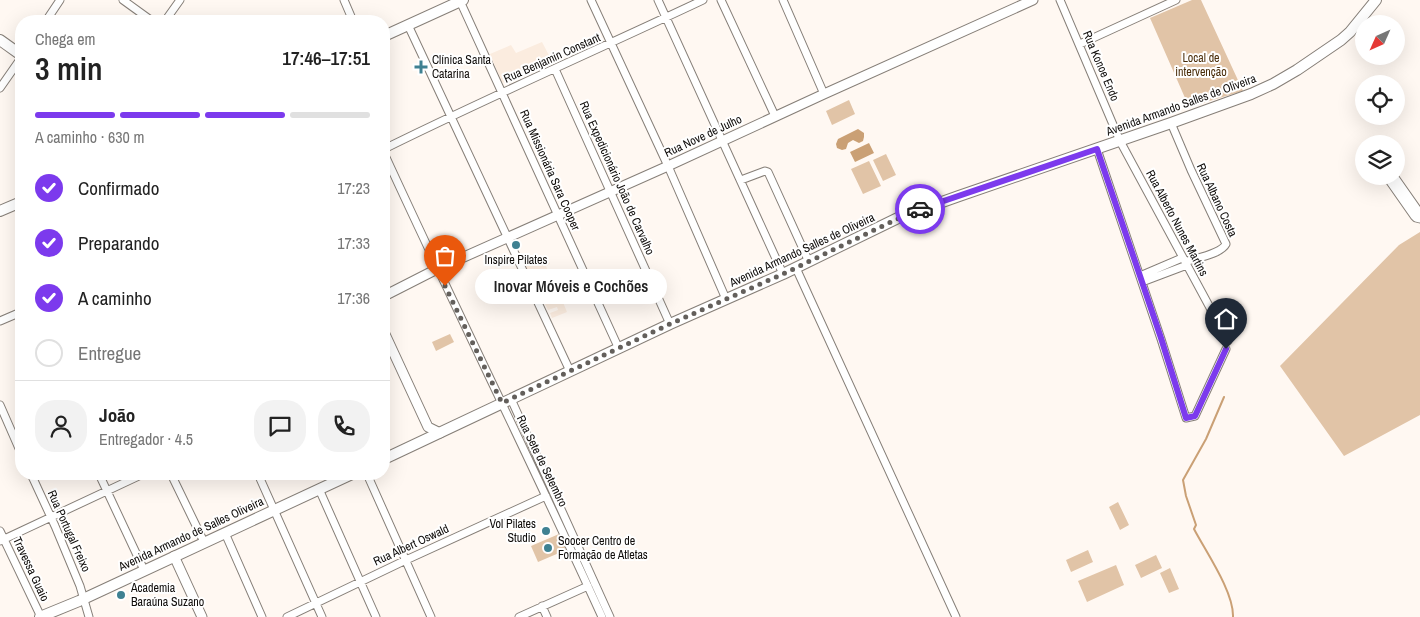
<!DOCTYPE html>
<html lang="pt">
<head>
<meta charset="utf-8">
<style>
	:root { --surface:#fff; --page:#f2f2f2; --text:#222; --muted:#767676; --line:#e0e0e0; --accent:#7c3aed }
	body { margin:0; font-family:"Archivo Narrow",sans-serif; background:var(--page); color:var(--text); height:100vh; display:flex; flex-direction:column; font-size:19px; white-space:nowrap }
	* { box-sizing:border-box; margin:0 }
	p { font-size:16px; color:var(--muted) }
	.icon { flex:none; width:28px; height:28px; fill:none; stroke:currentColor; stroke-width:2; stroke-linecap:round; stroke-linejoin:round }
	.map { position:relative; flex:1; overflow:hidden }
	.side { position:absolute; left:15px; top:15px; width:375px; height:465px; display:flex; flex-direction:column; background:var(--surface); border-radius:20px; box-shadow:0 5px 20px #0002 }
	.side>* { flex:none }
	.needle { width:32px; rotate:225deg }
	.controls { position:absolute; left:1355px; top:15px; display:grid; gap:10px }
	.controls a { display:grid; place-items:center; width:50px; height:50px; border-radius:50%; background:var(--surface); box-shadow:0 5px 20px #0002; font-size:25px }
	.pin { position:absolute; display:grid; place-items:center; width:42px; height:42px; color:#fff; margin:-51px -21px; border-radius:50% 50% 50% 0; rotate:-45deg; box-shadow:0 0 5px #0007 }
	.pin .icon { rotate:45deg }
	.courier { position:absolute; display:grid; place-items:center; width:50px; height:50px; margin:-25px; border:4px solid #7c3aed; border-radius:50%; background:#fff; color:#222; box-shadow:0 1px 6px #0007 }
	.bubble { position:absolute; height:35px; border-radius:18px; background:var(--surface); box-shadow:0 5px 20px #0002; font-size:16px; font-weight:600; line-height:35px; text-align:center }
	.headline em { font-style:normal; font-weight:600 }
	.headline div { display:flex; flex-direction:column-reverse }
	.headline { display:flex; align-items:center; justify-content:space-between; height:85px; padding:0 20px }
	h1 { font-size:32px; font-weight:600; line-height:38px }
	.bar { display:grid; grid-template-columns:repeat(4,1fr); gap:8px 5px; align-content:center; height:60px; padding:0 20px }
	.bar i { height:6px; border-radius:4px; background:var(--line) }
	.bar .selected { background:var(--accent) }
	.bar p { grid-column:span 4 }
	.line { display:flex; align-items:center; gap:12px; padding:0 20px; border-top:1px solid var(--line) }
	.line div { flex:1 }
	.round { display:grid; place-items:center; flex:none; width:52px; height:52px; border-radius:20px; background:var(--page) }
	ol { padding:0 20px; list-style:none }
	li { display:flex; align-items:center; gap:15px; height:55px }
	li p { margin-inline-start:auto }
	li .icon { padding:5px; border-radius:50%; background:var(--accent); color:#fff; stroke-width:4 }
	li:last-child { color:var(--muted) }
	li i { width:28px; height:28px; border:2px solid var(--line); border-radius:50% }
	.map>svg:first-child { display:block }
	.built { fill:#fbecdf }
	.green { fill:#e1c4a7 }
	.water { fill:#caa075 }
	.lines { fill:none; stroke-linecap:round; stroke-linejoin:round }
	.stream { stroke:#caa075; stroke-width:2 }
	.minor-casing { stroke:#867f78; stroke-width:9 }
	.tertiary-casing { stroke:#867f78; stroke-width:11 }
	.secondary-casing { stroke:#867f78; stroke-width:12 }
	.minor { stroke:#fff; stroke-width:7 }
	.tertiary { stroke:#fff; stroke-width:9 }
	.secondary { stroke:#fff; stroke-width:10 }
	.done { stroke:#635f5b; stroke-width:5; stroke-dasharray:0 9 }
	.route { stroke:#7c3aed; stroke-width:6 }
	.poi-dot { fill:#3f8192; stroke:#fff; stroke-width:2 }
	.labels { text-anchor:middle; dominant-baseline:central; stroke-width:4; stroke-linejoin:round; paint-order:stroke }
	.street-label { font-size:12px; fill:#0f0c0a; stroke:#fff }
	.park-label { font-size:12px; fill:#492c08; stroke:#fff }
	.poi-label { font-size:12px; fill:#0f0c0a; stroke:#fff; text-anchor:start }
</style>
</head>
<body>
<div class="map">
<svg width="1420" height="617" viewBox="0 0 1420 617">
	<rect width="100%" height="100%" fill="#fff8f2"/>
	<!-- built -->
	<path class="built" d="M542 42 553 63 508 84 502 82 490 54 511 45 516 53Z
		M548 258 550 264 546 266 549 273 531 280 525 266Z
		M560 295 567 312 552 318 550 313 558 310 557 307 548 310 544 302Z"/>
	<!-- green -->
	<path class="green" d="M1192 0H1201L1243 91 1189 107 1150 18Z
		M849 100 855 114 832 125 826 111Z
		M886 154 896 175 883 181 873 160Z
		M869 161 881 186 863 194 851 169Z
		M1420 232V415L1344 456 1280 366 1399 245Z
		M450 334 454 342 436 351 432 342Z
		M1118 502 1129 525 1120 530 1109 507Z
		M559 534 566 550 538 562 531 546Z
		M1088 550 1093 562 1071 572 1066 560Z
		M1156 555 1162 568 1141 578 1135 565Z
		M1116 565 1124 585 1087 602 1078 581Z
		M1170 568 1179 589 1169 593 1160 573Z"/>
	<!-- water -->
	<path class="water" d="M858 129 864 133V137L863 141 859 143 853 140 848 143 846 149 842 150 837 148 836 144 838 139Z
		M869 143 874 153 855 162 850 152Z"/>
	<g class="lines">
		<!-- stream -->
		<path class="stream" d="M1224 397 1206 439 1183 480 1186 496 1196 525 1194 529C1206 552 1234 592 1233 617"/>
		<defs>
			<path id="minor" d="M123 0 152 21
				M344 0 353 21
				M591 0 668 166 726 299
				M658 0 783 274
				M721 0 775 116
				M783 0 824 94
				M1060 0 1120 141 1228 341
				M460 1 619 349
				M46 21 60 0
				M165 21 180 0
				M408 25 570 371
				M1080 44 1176 0
				M555 69 670 324
				M0 88 21 58
				M1171 123 1191 170 1226 244C1221 254 1196 258 1185 262
				M384 149C489 97 597 50 703 0
				M1097 149 1161 339 1186 418 1195 416 1226 349
				M384 153C455 308 531 461 602 617
				M1386 176 1414 216 1416 218 1420 219
				M1394 176 1420 213
				M741 180 765 171 768 172 809 262
				M796 268 956 617
				M1140 276 1182 258
				M1142 282 1187 265
				M0 321 21 312
				M511 399 610 617
				M0 405 21 453
				M31 474 55 526 80 586 89 617
				M99 474 144 570
				M171 474 204 542
				M258 474 322 617
				M367 474 431 617
				M319 489 376 617
				M0 531 41 617
				M225 533 262 617
				M0 541 143 474
				M542 606 547 617
				M287 617 406 560 546 496
				M519 617 588 586"/>
			<path id="tertiary" d="M384 296 437 269 668 166 824 94 1033 0
				M384 332 428 427 440 433
				M174 556 202 617"/>
			<path id="secondary" d="M384 36 463 0
				M0 40 21 55
				M0 211 21 202
				M384 459 670 324 783 274 900 217 959 196 1171 123 1251 94 1273 84 1297 70 1341 40 1350 32 1376 0
				M40 617 79 601 352 474"/>
		</defs>
		<!-- minor casing -->
		<use href="#minor" class="minor-casing"/>
		<!-- tertiary casing -->
		<use href="#tertiary" class="tertiary-casing"/>
		<!-- secondary casing -->
		<use href="#secondary" class="secondary-casing"/>
		<!-- minor -->
		<use href="#minor" class="minor"/>
		<!-- tertiary -->
		<use href="#tertiary" class="tertiary"/>
		<!-- secondary -->
		<use href="#secondary" class="secondary"/>
	</g>
	<g class="lines">
		<!-- done -->
		<path class="done" d="M445 286 502 403 670 324 783 274 891 222 920 209"/>
		<!-- route -->
		<path class="route" d="M920 209 1097 149 1161 338 1186 418 1195 416 1226 349"/>
	</g>
	<!-- markers -->
	<g class="poi-dot">
		<path d="M418.5 59.5h5v5h5v5h-5v5h-5v-5h-5v-5h5z"/>
		<circle cx="516" cy="245" r="5"/>
		<circle cx="546" cy="531" r="5"/>
		<circle cx="548" cy="548" r="5"/>
		<circle cx="121" cy="595" r="5"/>
	</g>
	<g class="labels">
		<!-- street labels -->
		<g class="street-label">
			<text transform="translate(552 58) rotate(-24)">Rua Benjamin Constant</text>
			<text transform="translate(1101 66) rotate(67)">Rua Konoe Endo</text>
			<text transform="translate(1181 105) rotate(-20)">Avenida Armando Salles de Oliveira</text>
			<text transform="translate(703 136) rotate(-25)">Rua Nove de Julho</text>
			<text transform="translate(550 170) rotate(66)">Rua Missionária Sara Cooper</text>
			<text transform="translate(617 178) rotate(66)">Rua Expedicionário João de Carvalho</text>
			<text transform="translate(1217 200) rotate(65)">Rua Albano Costa</text>
			<text transform="translate(1177 223) rotate(62)">Rua Alberto Nunes Martins</text>
			<text transform="translate(802 250) rotate(-25)">Avenida Armando Salles de Oliveira</text>
			<text transform="translate(542 461) rotate(64)">Rua Sete de Setembro</text>
			<text transform="translate(69 531) rotate(66)">Rua Portugal Freixo</text>
			<text transform="translate(191 534) rotate(-25)">Avenida Armando de Salles Oliveira</text>
			<text transform="translate(411 545) rotate(-25)">Rua Albert Oswald</text>
			<text transform="translate(31 569) rotate(65)">Travessa Guaio</text>
		</g>
		<!-- park labels -->
		<g class="park-label">
			<text x="1201" y="58">Local de<tspan x="1201" dy="14">intervenção</tspan></text>
		</g>
		<!-- poi labels -->
		<g class="poi-label">
			<text x="432" y="60">Clínica Santa<tspan x="432" dy="14">Catarina</tspan></text>
			<text x="516" y="260" text-anchor="middle">Inspire Pilates</text>
			<text x="536" y="524" text-anchor="end">Vol Pilates<tspan x="536" dy="14">Studio</tspan></text>
			<text x="558" y="541">Soocer Centro de<tspan x="558" dy="14">Formação de Atletas</tspan></text>
			<text x="131" y="588">Academia<tspan x="131" dy="14">Baraúna Suzano</tspan></text>
		</g>
	</g>
</svg>
<div class="controls">
<a><svg class="needle" viewBox="-14 -14 28 28"><path d="M0-13l5 13h-10z" fill="#e53935"/><path d="M0 13l5-13h-10z" fill="#767676"/></svg></a>
<a><svg class="icon" aria-label="locate" viewBox="0 0 24 24"><circle cx="12" cy="12" r="6"/><path d="M12 2v4M12 18v4M2 12h4M18 12h4"/></svg></a>
<a><svg class="icon" aria-label="layers" viewBox="0 0 24 24"><path d="M12 4l9 5-9 5-9-5zM3 14l9 5 9-5"/></svg></a>
</div>
<div class="pin" style="left:445px;top:286px;background:#ea580c"><svg class="icon" aria-label="bag" viewBox="0 0 24 24"><path d="M5 8h14l-1 12H6zM9 8a3 3 0 0 1 6 0"/></svg></div>
<div class="pin" style="left:1226px;top:349px;background:#1f2937"><svg class="icon" aria-label="home" viewBox="0 0 24 24"><path d="M3 11l9-7 9 7M6 9v11h12V9"/></svg></div>
<div class="courier" style="left:920px;top:209px"><svg class="icon" aria-label="car" viewBox="0 0 24 24"><path d="M5 17H2v-5l4-1 3-4h7l3 4 3 1v5h-3M9 17h6M6 11h13"/><circle cx="7" cy="17" r="2"/><circle cx="17" cy="17" r="2"/></svg></div>
<div class="bubble" style="left:475px;top:269px;width:192px">Inovar Móveis e Cochões</div>
<section class="side">
<div class="headline"><div><h1>3 min</h1><p>Chega em</p></div><em>17:46–17:51</em></div>
<div class="bar"><i class="selected"></i><i class="selected"></i><i class="selected"></i><i></i><p>A caminho · 630 m</p></div>
<ol>
<li><svg class="icon" aria-label="check" viewBox="0 0 24 24"><path d="M5 12l5 5 9-10"/></svg>Confirmado<p>17:23</p></li>
<li><svg class="icon" aria-label="check" viewBox="0 0 24 24"><path d="M5 12l5 5 9-10"/></svg>Preparando<p>17:33</p></li>
<li><svg class="icon" aria-label="check" viewBox="0 0 24 24"><path d="M5 12l5 5 9-10"/></svg>A caminho<p>17:36</p></li>
<li><i></i>Entregue</li>
</ol>
<div class="line" style="height:90px"><a class="round"><svg class="icon" aria-label="person" viewBox="0 0 24 24"><circle cx="12" cy="8" r="4"/><path d="M4 21q1-7 8-7t8 7"/></svg></a><div><b>João</b><p>Entregador · 4.5</p></div><a class="round"><svg class="icon" aria-label="chat" viewBox="0 0 24 24"><path d="M4 5h16v11H9l-5 4z"/></svg></a><a class="round"><svg class="icon" aria-label="phone" viewBox="0 0 24 24"><path d="M5 4h4l2 5-3 2q2 4 5 5l2-3 5 2v4C11 20 4 13 5 4z"/></svg></a></div>
</section>
</div>
</body>
</html>
